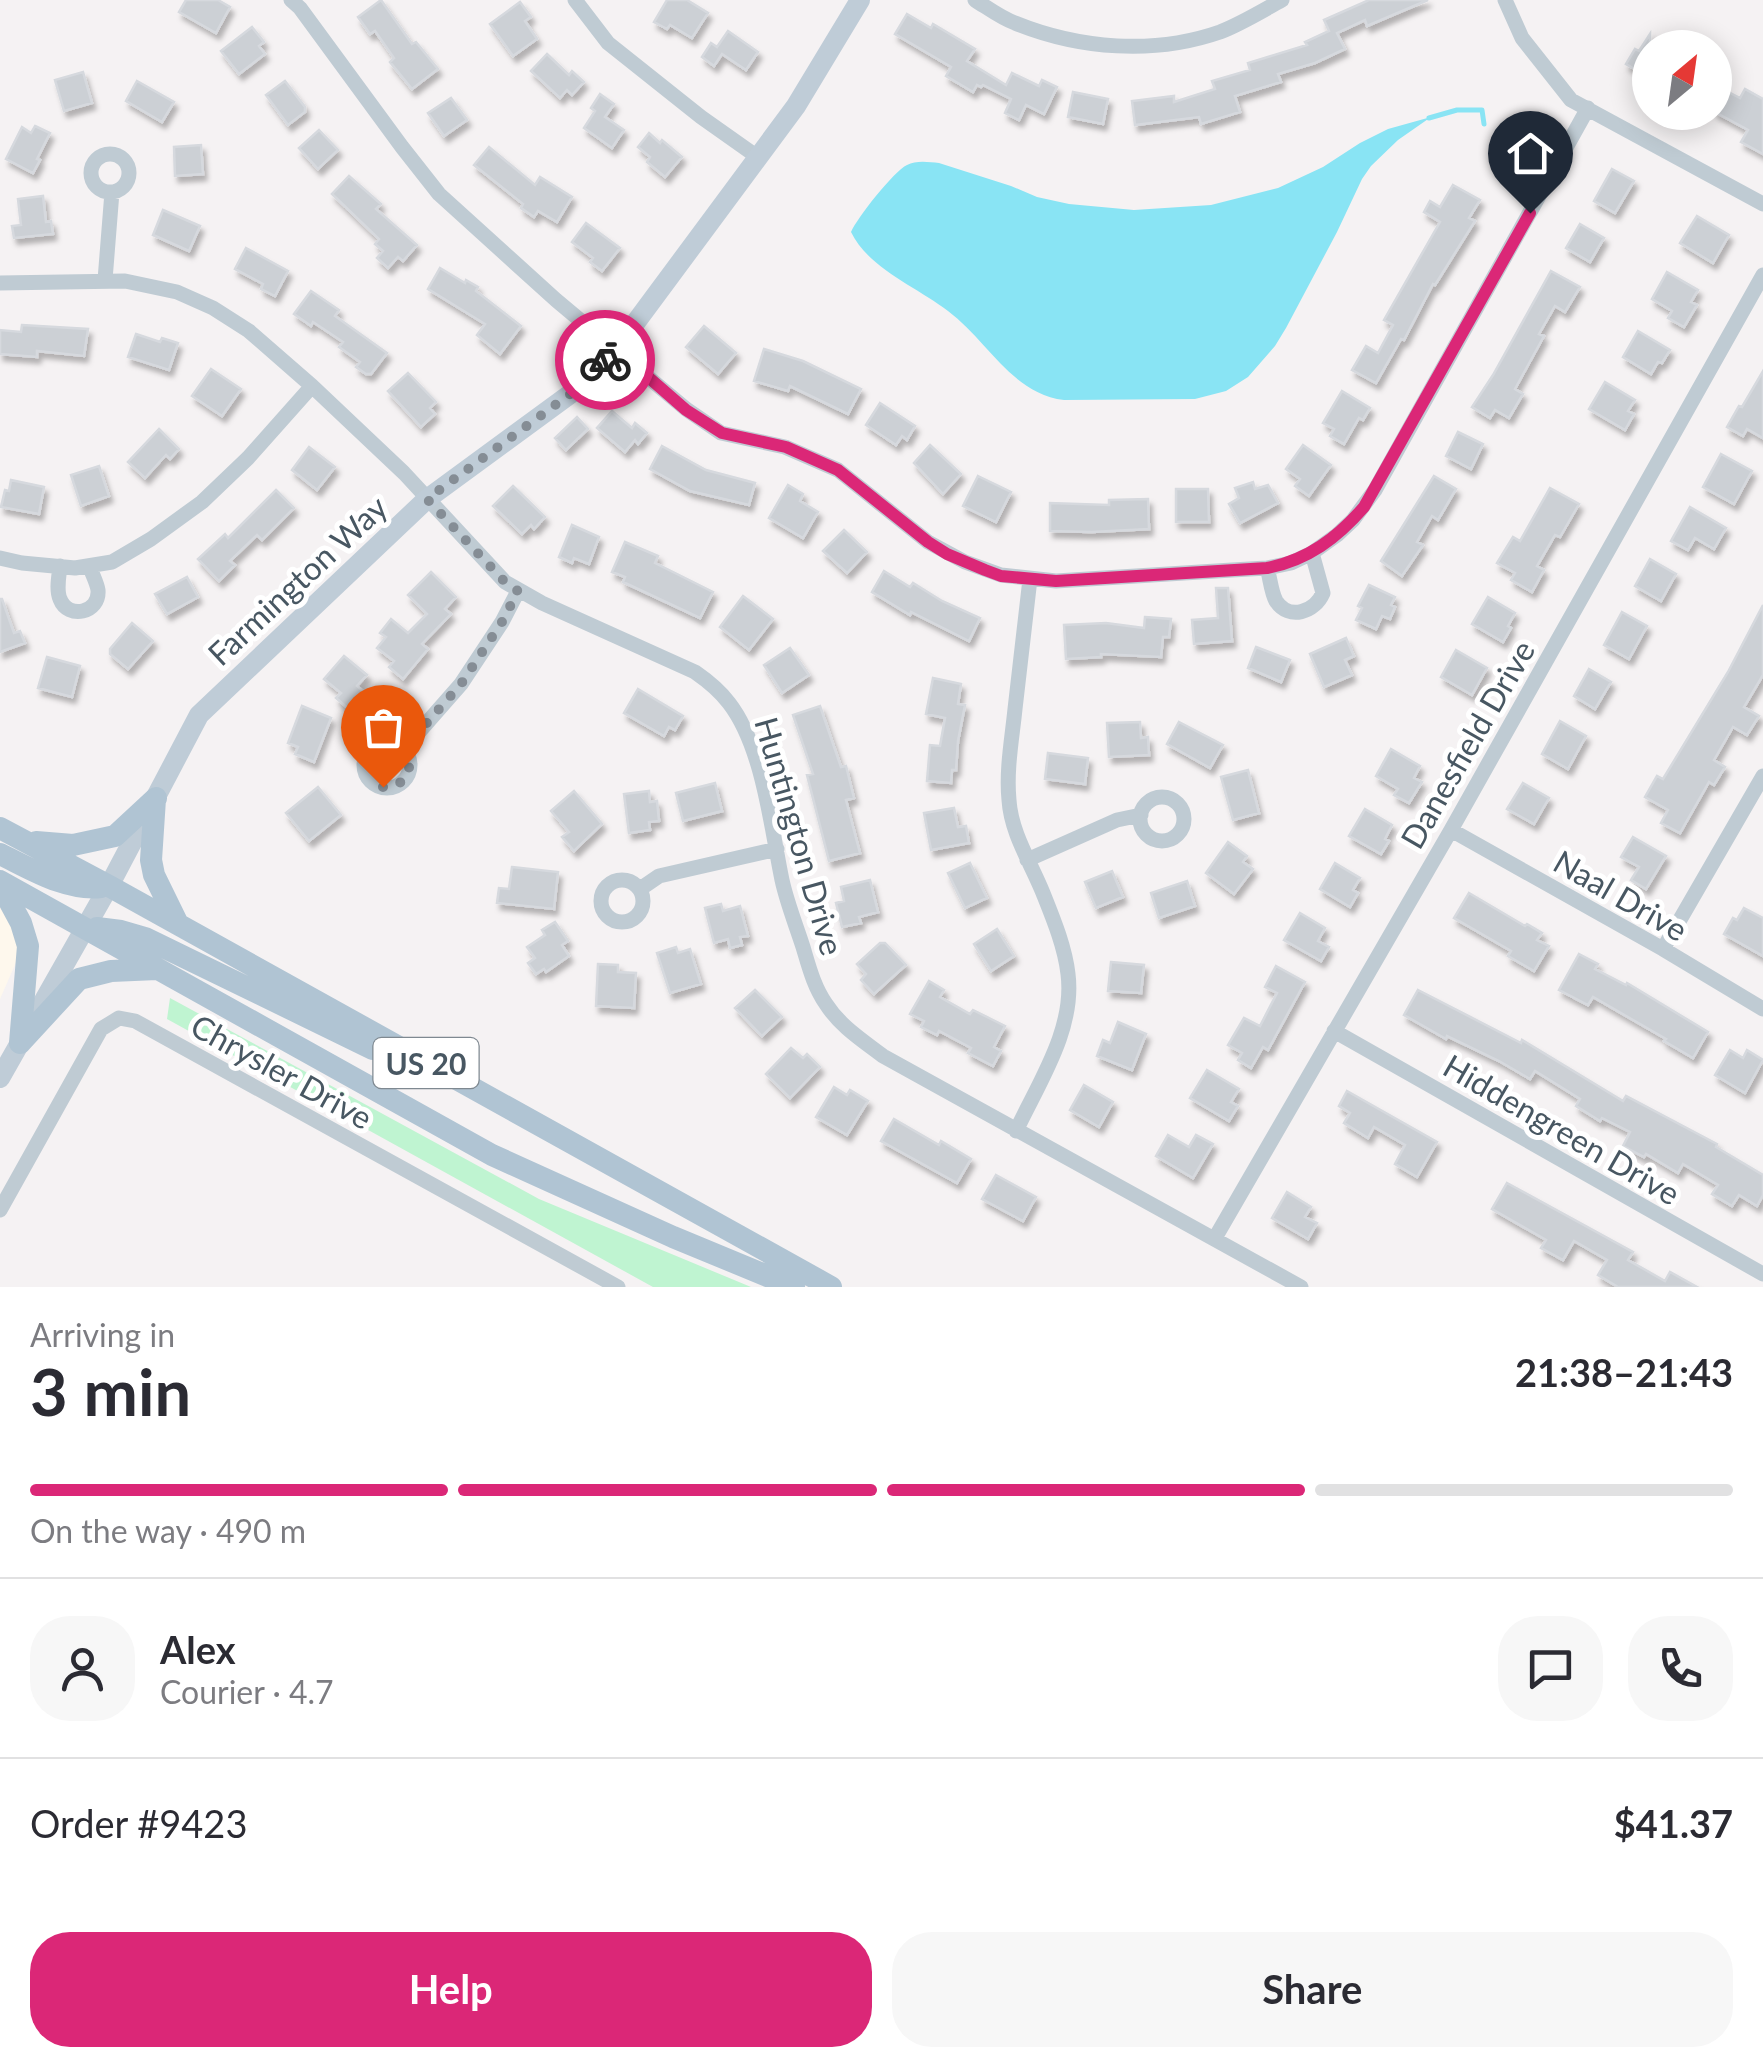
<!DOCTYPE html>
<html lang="en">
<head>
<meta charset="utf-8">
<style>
	:root { --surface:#fff; --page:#f7f7f7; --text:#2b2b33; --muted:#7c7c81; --line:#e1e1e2; --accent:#db2777 }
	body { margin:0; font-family:Lato,sans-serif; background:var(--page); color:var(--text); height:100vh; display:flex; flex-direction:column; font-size:38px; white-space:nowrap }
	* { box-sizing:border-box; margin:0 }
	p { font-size:32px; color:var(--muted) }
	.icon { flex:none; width:55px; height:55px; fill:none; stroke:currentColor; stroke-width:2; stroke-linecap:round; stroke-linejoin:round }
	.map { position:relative; height:1287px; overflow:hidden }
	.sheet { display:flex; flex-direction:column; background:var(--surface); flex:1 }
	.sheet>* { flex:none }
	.needle { width:65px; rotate:29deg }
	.tools { position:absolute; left:1632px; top:30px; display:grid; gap:20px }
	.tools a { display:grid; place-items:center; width:100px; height:100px; border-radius:50%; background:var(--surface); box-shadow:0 5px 25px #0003; font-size:50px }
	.pin { position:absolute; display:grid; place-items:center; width:85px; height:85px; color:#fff; margin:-102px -42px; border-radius:50% 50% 50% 0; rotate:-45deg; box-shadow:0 0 10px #0007 }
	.pin .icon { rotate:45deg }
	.courier { position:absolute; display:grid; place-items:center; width:100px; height:100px; margin:-50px; border:8px solid #db2777; border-radius:50%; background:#fff; color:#222; box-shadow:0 2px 12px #0007 }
	.head em { font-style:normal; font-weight:700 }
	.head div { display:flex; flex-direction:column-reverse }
	.head { display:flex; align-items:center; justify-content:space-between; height:170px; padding:0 30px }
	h1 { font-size:65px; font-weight:700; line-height:75px }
	.bar { display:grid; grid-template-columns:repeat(4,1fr); gap:15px 10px; align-content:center; height:120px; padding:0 30px }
	.bar i { height:12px; border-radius:8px; background:var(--line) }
	.bar .selected { background:var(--accent) }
	.bar p { grid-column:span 4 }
	.line { display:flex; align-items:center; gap:25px; padding:0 30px; border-top:2px solid var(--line) }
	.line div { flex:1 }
	.round { display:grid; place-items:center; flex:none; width:105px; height:105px; border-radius:40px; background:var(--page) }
	.action { display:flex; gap:20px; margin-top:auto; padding:20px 30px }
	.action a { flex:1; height:115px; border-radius:40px; background:var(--accent); color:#fff; font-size:40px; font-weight:700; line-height:115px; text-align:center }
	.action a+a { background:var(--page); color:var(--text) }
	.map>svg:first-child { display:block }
	.commercial { fill:#fef8ed }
	.green { fill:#bff4d1 }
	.water { fill:#89e4f4 }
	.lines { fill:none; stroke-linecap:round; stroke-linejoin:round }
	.stream { stroke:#89e4f4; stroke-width:5 }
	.building { fill:#ccd0d5; stroke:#d6d9de; stroke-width:2.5; filter:url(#shadow) }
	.street { stroke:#bfcbd3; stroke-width:15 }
	.secondary { stroke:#bfccd7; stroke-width:20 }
	.primary { stroke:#b0c4d3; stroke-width:22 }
	.done { stroke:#858d95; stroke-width:10; stroke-dasharray:0 18 }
	.route { stroke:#db2777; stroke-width:12 }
	.labels { text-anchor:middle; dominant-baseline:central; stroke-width:10; stroke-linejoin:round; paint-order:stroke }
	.shield { fill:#fff; stroke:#7f8991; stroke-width:2.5 }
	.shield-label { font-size:30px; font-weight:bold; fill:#485762 }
	.street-label { font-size:32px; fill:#485762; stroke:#fff }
</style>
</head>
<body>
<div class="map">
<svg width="1763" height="1287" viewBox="0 0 1763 1287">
	<defs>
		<filter id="shadow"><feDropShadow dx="3.5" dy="6" stdDeviation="2.5" flood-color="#0004"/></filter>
	</defs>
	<rect width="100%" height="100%" fill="#f5f2f3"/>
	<!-- commercial -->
	<path class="commercial" d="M0 893 21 951 0 999Z"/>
	<!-- green -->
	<path class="green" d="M170 998 539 1199 751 1287H653L167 1019Z"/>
	<!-- water -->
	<path class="water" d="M1431 117 1398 140 1371 166 1362 179 1337 232 1286 328 1275 346 1248 377 1226 391 1195 399 1064 400C1011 393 988 341 948 311 917 287 869 269 851 232 857 218 894 171 907 165 916 160 929 162 939 163L1011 186 1037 197 1069 204 1134 210 1211 205 1278 188 1323 167 1360 143 1388 129Z"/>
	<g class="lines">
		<!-- stream -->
		<path class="stream" d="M1429 118 1457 110H1482L1484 124"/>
	</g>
	<!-- building -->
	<path class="building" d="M186 0H218L230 7 216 33 179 12Z
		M381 0 412 44 416 42 438 69 412 89 390 62 394 58 375 31 370 34 358 17Z
		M667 0H687L708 13 692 38 670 25 667 29 654 22Z
		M1369 0H1428L1367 26 1365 20 1337 33 1345 49 1315 63 1278 74 1281 82 1235 96 1240 112 1201 124 1199 117 1135 125 1132 101 1174 96V102L1215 89 1212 81 1250 70 1248 63 1307 45 1305 42 1329 31 1324 20Z
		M520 2 531 17 525 21 537 39 513 56 490 24Z
		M907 14 931 28 933 24 975 49 967 61 1006 85 1012 73 1039 86 1042 80 1057 87 1044 114 1026 105 1019 120 1005 113 1011 99 983 85 981 87 977 85 973 92 946 76 951 67 895 34Z
		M252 27 264 42 259 46 265 54 239 74 221 51Z
		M728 31 758 52 746 70 722 54 714 66 702 57 711 43 717 47Z
		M1650 34V78L1626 64 1635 49 1639 51Z
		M547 54 569 75 572 71 584 82 572 95 567 90 560 98 531 71Z
		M83 72 92 103 64 111 55 80Z
		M137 81 174 102 162 122 126 101Z
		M285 81 305 107V112L288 125 266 95Z
		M1715 85 1740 98 1745 89 1763 99V154L1741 142 1748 130 1715 112Z
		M1073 92 1108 99 1103 124 1068 117Z
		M600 94 614 104 605 117 624 130 612 148 584 128 595 111 591 108Z
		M451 98 467 120 444 136 428 113Z
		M35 126 50 133 37 159 40 160 33 173 6 159 22 127 31 133Z
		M319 130 338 150 318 169 299 148Z
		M649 133 660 143 662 140 682 157 665 177 647 162 650 157 638 147Z
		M201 145 203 174 175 176 174 147Z
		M489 147 535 185 540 177 572 197 557 222 538 211 534 217 521 208 523 204 474 165Z
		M1612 169 1634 181 1615 213 1594 201Z
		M349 176 381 204 376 209 417 245 403 261 398 257 388 268 377 258 383 251 375 244 379 239 332 194Z
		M1453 185 1480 200 1469 218 1475 221 1435 285 1433 284 1404 340 1401 339 1376 383 1352 370 1366 346 1378 353 1393 325 1384 320 1440 222 1424 212 1430 201 1440 207Z
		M43 196 46 222 51 221 53 234 14 238 12 226 21 225 18 199Z
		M163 210 200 226 189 251 153 235Z
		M1697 216 1729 235 1713 263 1680 243Z
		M586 223 620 248 602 271 590 262 593 258 572 242Z
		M1580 224 1604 238 1590 262 1566 248Z
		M246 248 288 271 275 296 261 289 263 284 235 269Z
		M440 268 465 283 466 280 478 287 476 291 521 326 500 354 477 335 485 324 428 289Z
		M1551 271 1580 287 1565 312 1555 306 1539 334 1544 336 1515 389 1523 394 1509 418 1495 410 1490 418 1472 407 1493 375Z
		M1667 272 1698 290 1691 302 1697 305 1684 327 1668 318 1672 311 1652 299Z
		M311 291 339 310 335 316 387 353 371 374H366L356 367 360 362 339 347 343 342 313 322 311 326 294 314Z
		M22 325 88 329 84 356 37 351V357L0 354V330L21 332Z
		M704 326 736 353 718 374 686 347Z
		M1638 331 1670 350 1662 363 1658 362 1651 374 1623 357Z
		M136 334 160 342 162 338 178 343 169 370 128 357Z
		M764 349 803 361 861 389 848 414 790 386 788 391 754 381Z
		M211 369 241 389 222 416 192 396Z
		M1763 371V438L1747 429 1743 436 1727 427 1739 406 1742 407Z
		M408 373 436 402 430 408 435 414 421 427 388 391Z
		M1605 382 1635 400 1628 411 1634 414 1625 430 1589 409Z
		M1342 391 1370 408 1363 420 1359 418 1344 444 1330 436 1334 429 1323 423Z
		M880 403 915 426 907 440 902 436 896 445 866 425Z
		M612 411 632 428 635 423 647 433 638 444 635 440 625 452 597 428Z
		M577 417 588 429 566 450 555 438Z
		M159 429 179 449 170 459 166 455 145 478 128 462Z
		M1458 432 1483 444 1471 469 1446 456Z
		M930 445 961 474 943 494 914 463Z
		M1303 445 1331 465 1309 496 1295 486 1300 479 1286 469Z
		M662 446 706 470 755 483 749 505 690 491 650 469Z
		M309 447 335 467 317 490 292 470Z
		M1721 454 1752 471 1734 504 1703 487Z
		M99 466 109 496 81 506 71 475Z
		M978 476 1011 492 996 522 963 506Z
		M1434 476 1456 489 1438 520 1432 516 1417 542 1423 545 1402 576 1381 561Z
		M11 480 44 487 39 514 1 507 5 490 9 491Z
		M1253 482 1255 489 1268 485 1278 503 1240 523 1229 504 1239 498 1235 488Z
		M788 485 803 494 800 501 818 512 803 538 769 518Z
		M513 486 545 517 534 529 531 525 522 534 493 506Z
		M1550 488 1579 504 1560 537 1555 535 1537 566 1544 570 1532 592 1511 580 1515 573 1497 563 1513 537 1520 541Z
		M1176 489H1208L1209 522H1176Z
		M276 490 294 508 262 540 257 535 230 561 235 565 219 581 198 559 225 534 228 538Z
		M1148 499 1149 529 1092 532 1050 531V503L1109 505V500Z
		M1690 507 1726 528 1714 549 1695 538 1688 550 1671 541Z
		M572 525 599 537 589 564 574 558 572 563 559 557Z
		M844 530 867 552 847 573 823 551Z
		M625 542 658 556 655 563 713 592 700 618 623 582 625 577 612 572Z
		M1650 559 1676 574 1661 601 1635 586Z
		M884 571 910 587 913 583 942 601 980 618 969 641 911 612 910 615 872 592Z
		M431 572 456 597 445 609 451 614 422 644 428 649 403 679 389 667 394 661 377 648 386 637 380 633 391 619 408 633 427 614 408 595Z
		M187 577 198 597 167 614 155 594Z
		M1369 585 1395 597 1391 605 1395 607 1390 619 1382 616 1376 629 1356 620 1362 608 1358 606Z
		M1216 588H1228L1232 641 1194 644 1192 620 1218 618Z
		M743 596 773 619 749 650 720 627Z
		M1488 597 1515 613 1508 626 1511 628 1503 642 1472 624Z
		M0 599H2L14 633 20 631 25 643 0 652Z
		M1763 605V675L1744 707 1759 716 1747 735 1733 727 1714 760 1725 767 1714 785 1709 782 1680 833 1661 823 1668 810 1645 797 1657 776 1663 779 1728 672Z
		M1622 612 1647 626 1629 659 1604 645Z
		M1145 617 1171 619 1169 637H1163L1161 657 1101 654V657L1066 659 1064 625 1106 623 1144 628Z
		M132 623 153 641 128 669 110 654V649Z
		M1346 638 1354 656 1345 660 1352 675 1324 687 1310 654Z
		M1256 647 1290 660 1281 682 1248 668Z
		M790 648 809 675 782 693 764 665Z
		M1456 650 1487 668 1472 695 1441 677Z
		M344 656 367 675 357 686 365 693 350 710 336 698 341 693 324 679Z
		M47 657 80 666 72 697 38 688Z
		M1589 669 1611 682 1595 709 1574 696Z
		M933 678 961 684 958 704 965 705 958 741 956 770H952L951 783 927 781 930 745 940 746 945 718 926 714Z
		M638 689 683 716 675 730 669 727 664 736 624 713Z
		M302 706 331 718 314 762 295 754 298 747 288 743Z
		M820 706 841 767 846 766 854 798 846 800 860 853 829 861 807 775 813 774 793 715Z
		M1560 721 1586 736 1568 769 1542 754Z
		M1140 722 1141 738 1148 737 1149 755 1109 757 1107 723Z
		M1179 722 1223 745 1210 768 1167 744Z
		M1391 749 1420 766 1414 778 1422 782 1409 803 1394 795 1398 789 1376 776Z
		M1048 753 1088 758 1085 784 1045 779Z
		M1248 770 1259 813 1233 820 1221 777Z
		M715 783 722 811 683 821 676 793Z
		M1523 783 1549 798 1534 824 1507 809Z
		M318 787 341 815 309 841 286 813Z
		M574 791 602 824 574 851 562 837 569 832 551 811Z
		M649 791 650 802 657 801 659 821 649 822 650 830 629 833 624 794Z
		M954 808 958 827 966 826 969 843 931 850 924 813Z
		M1365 809 1392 825 1385 839 1389 841 1381 854 1349 836Z
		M1633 837 1666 856 1646 889 1631 880 1639 867 1621 857Z
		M1228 842 1247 856 1243 862 1253 869 1234 894 1206 873Z
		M970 863 987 898 965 908 948 873Z
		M1335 863 1360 878 1353 890 1358 893 1350 907 1320 889Z
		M512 867 558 872 554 909 497 903 499 888 509 889Z
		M1112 871 1123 897 1096 908 1085 882Z
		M870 880 878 912 859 917 861 923 842 927 836 903 844 901 841 887Z
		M1187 881 1195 906 1159 918 1151 893Z
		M1469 893 1525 926 1527 924 1542 933 1537 940 1549 946 1534 971 1508 956 1511 951 1454 918Z
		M721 904 723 911 740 906 748 936 740 937 742 945 730 948 728 939 714 943 705 908Z
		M1744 908 1763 918V956L1724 934 1733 918 1737 920Z
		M1300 913 1325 928 1318 941 1329 947 1321 961 1284 940Z
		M555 922 568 941 562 945 569 956 546 972 544 969 536 974 528 963 535 958 527 947 545 935 542 930Z
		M997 929 1014 956 991 971 974 944Z
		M880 943H885L906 965 874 994 861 980 866 974 857 964Z
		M676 947 678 953 690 949 701 984 670 993 657 953Z
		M1579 954 1598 964 1595 969 1626 985 1627 983 1708 1032 1693 1058 1664 1041 1666 1039 1593 997 1588 1005 1559 990Z
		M1111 962 1144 965 1141 993 1108 991Z
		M598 964 618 965V972L636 973 634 1008 596 1006Z
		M1276 966 1305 982 1268 1050 1263 1047 1251 1068 1238 1060 1242 1053 1228 1045 1244 1018 1260 1026 1277 993 1265 987Z
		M929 981 944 990 940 997 970 1014 973 1010 1005 1026 994 1047 1001 1051 993 1066 968 1053 971 1048 939 1031 937 1035 921 1027 924 1021 910 1014Z
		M755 990 782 1017 762 1036 735 1008Z
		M1418 990 1521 1043 1522 1040 1623 1101 1626 1096 1717 1144 1716 1147 1763 1175V1195L1757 1206 1739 1195 1732 1206 1712 1194 1718 1185 1683 1164 1678 1173 1646 1154 1644 1157 1623 1146 1630 1132 1602 1118 1600 1121 1576 1106 1580 1099 1535 1071 1530 1079 1499 1061 1447 1036 1446 1039 1404 1015Z
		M1118 1022 1146 1034 1132 1070 1097 1056 1103 1040 1110 1043Z
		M791 1048 803 1058 807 1054 820 1067 790 1098 766 1074Z
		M1730 1050 1743 1058 1747 1050 1763 1060 1745 1093 1715 1075Z
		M1207 1070 1239 1089 1231 1102 1238 1106 1229 1121 1190 1098Z
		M1084 1085 1113 1102 1099 1127 1070 1110Z
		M834 1087 847 1095 850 1090 868 1101 847 1135 816 1117Z
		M1347 1091 1437 1142 1417 1177 1395 1164 1405 1145 1374 1127 1368 1138 1344 1123 1350 1113 1339 1106Z
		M894 1119 939 1145 941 1141 971 1159 957 1183 881 1141Z
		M1168 1135 1189 1147 1196 1135 1213 1144 1193 1178 1156 1156Z
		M996 1175 1036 1197 1023 1221 982 1199Z
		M1507 1183 1633 1252 1628 1260 1665 1281 1670 1272 1697 1287H1618L1598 1275 1607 1260 1574 1241 1563 1260 1541 1248 1546 1240 1492 1209Z
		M1287 1192 1311 1207 1305 1217 1317 1223 1308 1239 1272 1218Z"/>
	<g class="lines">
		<!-- street -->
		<path class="street" d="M291 0 300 8 402 147 439 194 556 300 686 409 721 433 785 447 838 470 928 542 965 562 1001 575 1056 581 1232 570 1267 568 1291 563 1312 553 1337 535 1353 520 1375 490 1588 108
			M575 0 608 43 701 117 759 158
			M975 0C988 8 1001 18 1015 23 1079 49 1154 55 1220 32 1241 24 1262 11 1282 0
			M1505 0 1522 38 1571 100 1763 204
			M91 173a19 19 0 1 1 38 0a19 19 0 1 1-38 0Z
			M105 280 112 192
			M0 283 125 281 177 292 213 308 249 331 312 386 404 473 505 582 542 603 695 672C708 681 720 691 729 703 763 747 771 827 782 880 787 903 796 925 803 947 809 967 814 987 826 1004 840 1026 862 1040 883 1056L1301 1287
			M0 558 22 563 75 568 112 562 151 539 202 502 248 458 312 386
			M60 566C59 576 56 590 60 599 68 620 100 613 98 590 97 583 92 574 90 567
			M1267 568C1270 577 1271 592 1276 601 1289 621 1315 612 1323 593L1312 553
			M364 765a23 23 0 1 1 46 0a23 23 0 1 1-46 0Z
			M404 749 461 684 502 622 518 591
			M1140 819a22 22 0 1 1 44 0a22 22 0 1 1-44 0Z
			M1451 830 1663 949 1763 1009
			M1027 860 1117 820 1141 815
			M601 901a21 21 0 1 1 42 0a21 21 0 1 1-42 0Z
			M640 889 659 876 777 849
			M1663 949 1763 776
			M1334 1031 1763 1274
			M1016 1131C1039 1082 1075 1029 1068 974 1065 947 1053 918 1043 893 1031 863 1011 833 1009 800 1006 770 1012 739 1015 709 1020 666 1025 623 1030 579
			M0 1210 101 1029 119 1018 135 1021 618 1287
			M1215 1238 1451 830 1763 275"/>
		<!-- secondary -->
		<path class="secondary" d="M0 1078 109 886 199 715 427 499 573 392 616 349 796 106 860 0"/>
		<!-- primary -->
		<path class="primary" d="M155 799 151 860 154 875 178 924
			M0 828 109 886 831 1287
			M36 842 73 845 115 836 156 798
			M0 854C31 869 66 891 101 887
			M0 881 492 1155 673 1237 794 1287
			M0 884 21 923 28 946 20 1043
			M97 928 121 931 145 938 373 1049
			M20 1043 79 979 111 971 157 969"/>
	</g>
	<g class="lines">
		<!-- done -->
		<path class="done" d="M383 787C406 787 416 769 404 749L461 684 502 622 518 591 505 582 427 499 573 392 605 360"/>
		<!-- route -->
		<path class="route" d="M605 360 616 349 686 410 722 433 786 447 838 470 928 542 947 554 985 570 1001 576 1056 581 1267 568C1308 560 1337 538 1364 507L1530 213"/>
	</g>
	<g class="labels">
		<!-- shield labels -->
		<rect class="shield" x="373.5" y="1038" width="105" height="50" rx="8"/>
		<g class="shield-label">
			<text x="426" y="1063">US 20</text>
		</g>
		<!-- street labels -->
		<g class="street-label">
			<text transform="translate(297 580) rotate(-43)">Farmington Way</text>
			<text transform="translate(1467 744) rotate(-60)">Danesfield Drive</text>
			<text transform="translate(800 836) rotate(74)">Huntington Drive</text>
			<text transform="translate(1621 895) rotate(30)">Naal Drive</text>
			<text transform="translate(282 1071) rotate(29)">Chrysler Drive</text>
			<text transform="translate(1562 1129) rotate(30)">Hiddengreen Drive</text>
		</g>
	</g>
</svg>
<div class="tools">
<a><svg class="needle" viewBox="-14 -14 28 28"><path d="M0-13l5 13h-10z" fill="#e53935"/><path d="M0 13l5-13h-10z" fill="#7c7c81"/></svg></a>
</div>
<div class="pin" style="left:383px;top:787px;background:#ea580c"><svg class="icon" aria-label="bag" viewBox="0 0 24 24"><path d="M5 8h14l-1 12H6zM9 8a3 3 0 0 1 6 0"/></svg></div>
<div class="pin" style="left:1530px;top:213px;background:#1f2937"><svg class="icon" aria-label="home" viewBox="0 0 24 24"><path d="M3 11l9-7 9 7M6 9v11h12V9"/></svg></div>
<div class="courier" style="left:605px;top:360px"><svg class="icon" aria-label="bike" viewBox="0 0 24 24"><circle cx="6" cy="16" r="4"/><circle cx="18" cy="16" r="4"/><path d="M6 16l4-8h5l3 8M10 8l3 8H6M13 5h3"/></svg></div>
</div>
<section class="sheet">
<div class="head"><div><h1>3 min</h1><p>Arriving in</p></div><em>21:38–21:43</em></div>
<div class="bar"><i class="selected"></i><i class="selected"></i><i class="selected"></i><i></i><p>On the way · 490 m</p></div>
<div class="line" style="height:180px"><a class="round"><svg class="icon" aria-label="person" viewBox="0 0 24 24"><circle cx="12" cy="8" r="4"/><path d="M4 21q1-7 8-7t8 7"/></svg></a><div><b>Alex</b><p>Courier · 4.7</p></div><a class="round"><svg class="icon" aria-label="chat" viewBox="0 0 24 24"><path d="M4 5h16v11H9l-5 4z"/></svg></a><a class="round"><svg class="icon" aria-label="phone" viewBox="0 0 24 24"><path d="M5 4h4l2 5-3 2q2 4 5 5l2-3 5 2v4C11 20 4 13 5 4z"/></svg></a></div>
<div class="line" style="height:130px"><div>Order #9423</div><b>$41.37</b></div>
<div class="action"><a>Help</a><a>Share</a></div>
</section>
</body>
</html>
